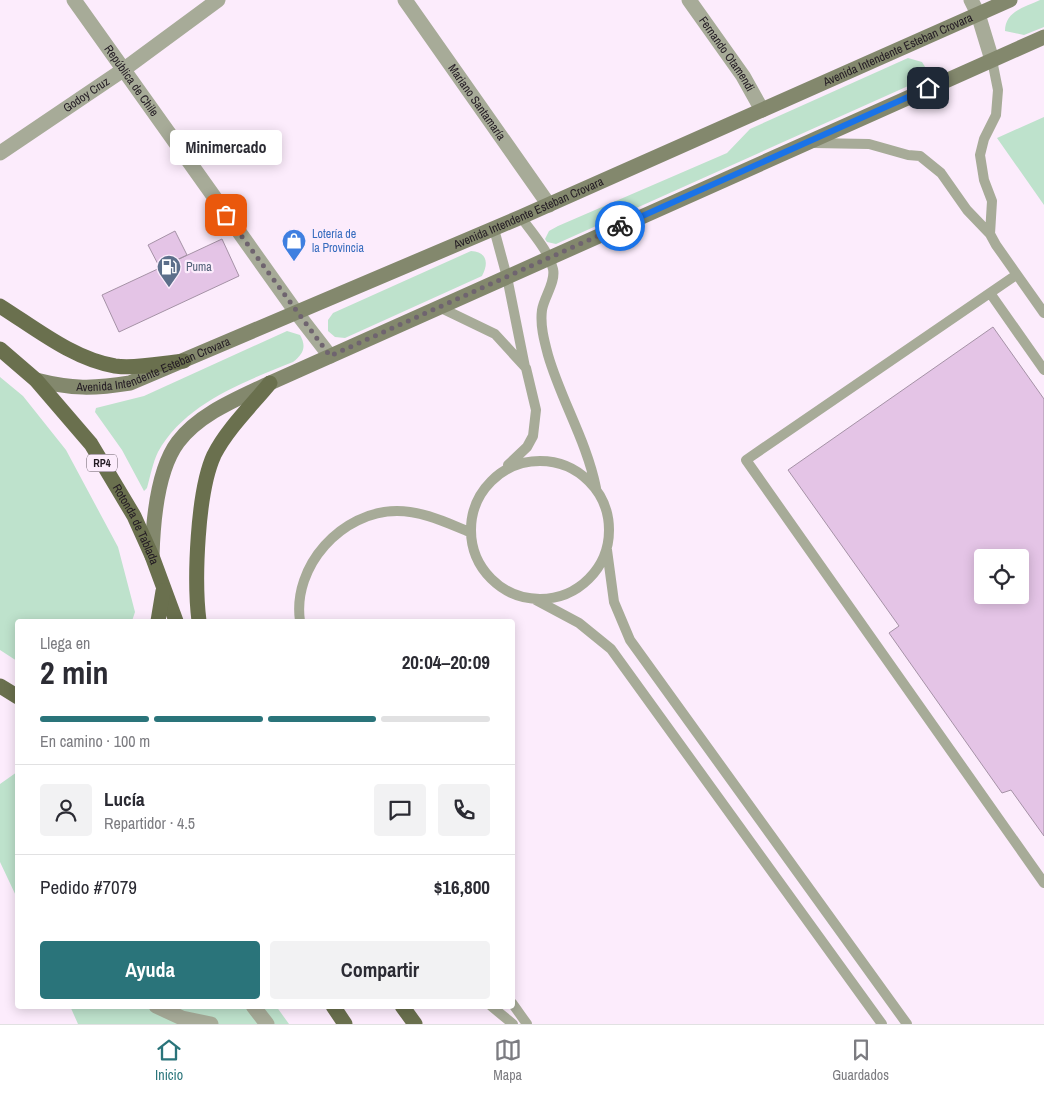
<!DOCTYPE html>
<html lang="es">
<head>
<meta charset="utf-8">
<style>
	:root { --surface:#fff; --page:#f2f2f3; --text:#2b2b33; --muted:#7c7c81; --line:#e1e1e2; --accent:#2a747a }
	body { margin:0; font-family:"Archivo Narrow",sans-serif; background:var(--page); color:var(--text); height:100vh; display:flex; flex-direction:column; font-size:19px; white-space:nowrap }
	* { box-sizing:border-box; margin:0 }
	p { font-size:16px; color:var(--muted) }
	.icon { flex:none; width:28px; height:28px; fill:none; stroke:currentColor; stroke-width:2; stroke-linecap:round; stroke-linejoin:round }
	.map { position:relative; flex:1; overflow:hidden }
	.side { position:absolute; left:15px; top:619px; width:500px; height:390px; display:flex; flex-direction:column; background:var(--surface); border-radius:5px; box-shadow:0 2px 12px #0003 }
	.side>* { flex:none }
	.tools { position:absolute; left:974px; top:549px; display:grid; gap:10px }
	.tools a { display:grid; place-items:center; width:55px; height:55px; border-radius:5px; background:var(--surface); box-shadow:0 2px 12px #0003; font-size:25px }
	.pin { position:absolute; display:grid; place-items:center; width:42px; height:42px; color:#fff; margin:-21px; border-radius:10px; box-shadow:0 2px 8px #0006 }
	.courier { position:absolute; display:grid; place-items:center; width:50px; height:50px; margin:-25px; border:4px solid #1a73e8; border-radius:50%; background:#fff; color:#222; box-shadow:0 1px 6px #0007 }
	.bubble { position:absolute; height:35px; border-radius:5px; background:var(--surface); box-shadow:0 2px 12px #0003; font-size:16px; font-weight:700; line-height:35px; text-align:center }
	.headline em { font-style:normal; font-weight:700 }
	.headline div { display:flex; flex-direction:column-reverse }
	.headline { display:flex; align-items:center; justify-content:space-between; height:85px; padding:0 25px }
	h1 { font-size:32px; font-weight:700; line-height:38px }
	.bar { display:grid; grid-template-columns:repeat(4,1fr); gap:8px 5px; align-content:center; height:60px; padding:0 25px }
	.bar i { height:6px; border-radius:4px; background:var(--line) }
	.bar .selected { background:var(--accent) }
	.bar p { grid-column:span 4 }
	.line { display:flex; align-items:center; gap:12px; padding:0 25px; border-top:1px solid var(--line) }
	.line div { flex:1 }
	.round { display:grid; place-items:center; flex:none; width:52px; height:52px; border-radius:5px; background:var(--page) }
	.action { display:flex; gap:10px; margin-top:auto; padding:10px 25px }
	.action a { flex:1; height:58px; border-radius:5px; background:var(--accent); color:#fff; font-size:20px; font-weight:700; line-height:58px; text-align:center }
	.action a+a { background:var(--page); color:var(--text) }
	.tabs { display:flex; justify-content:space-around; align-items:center; height:70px; border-top:1px solid var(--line); background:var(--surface); font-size:14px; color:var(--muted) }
	.tabs a { display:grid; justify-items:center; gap:2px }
	.tabs .selected { color:var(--accent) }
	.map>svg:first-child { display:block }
	.green { fill:#bee2cc }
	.building { fill:#e4c4e6; stroke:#a592a6; fill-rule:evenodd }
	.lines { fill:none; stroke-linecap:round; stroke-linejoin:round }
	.lane { stroke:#a7ab98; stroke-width:10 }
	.street { stroke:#a7ab98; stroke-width:15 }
	.secondary { stroke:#83886d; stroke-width:15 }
	.primary { stroke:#6a704e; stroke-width:15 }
	.done { stroke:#6f646f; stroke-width:5; stroke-dasharray:0 9 }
	.route { stroke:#1a73e8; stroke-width:6 }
	.labels { text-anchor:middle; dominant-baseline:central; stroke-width:4.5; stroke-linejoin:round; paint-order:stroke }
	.shield { fill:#fcecfc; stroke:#645a64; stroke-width:1 }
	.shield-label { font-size:11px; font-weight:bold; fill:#231b23 }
	.street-label { font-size:12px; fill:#231b23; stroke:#fcecfc }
	.shop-label { font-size:12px; fill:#366cbe; stroke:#fcecfc; text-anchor:start }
	.service-label { font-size:12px; fill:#4e5e75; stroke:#fcecfc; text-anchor:start }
</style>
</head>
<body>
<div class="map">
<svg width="1044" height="1024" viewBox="0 0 1044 1024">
	<rect width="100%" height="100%" fill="#fcecfc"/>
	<!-- green -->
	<path class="green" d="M1040 0H1044V27L1024 35 1005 31C1005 11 1025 7 1040 0Z
		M908 58 922 62 927 70 926 78 556 244 547 242 545 239 549 231 558 226 727 153 750 129Z
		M1044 117V205L997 138Z
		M471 251C487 252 489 263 482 276L345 338 335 337 328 331V320L333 313Z
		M287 331 300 335C307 347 303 354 293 362 244 382 185 403 158 452 153 462 150 477 147 488L144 491 122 450 95 412 96 408 144 396Z
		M0 377 23 396 66 450 118 547 135 612 132 621H18L17 661 0 650Z
		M17 772V898L0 862V784Z
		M70 1006H276L289 1024H78Z"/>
	<!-- building -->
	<path class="building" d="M175 231 187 255 160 268 148 245Z
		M222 239 239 276 119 332 102 295Z
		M993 327 1044 399V836L1011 790 1002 793 889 633 899 626 788 470ZM982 558H1020V595H982Z"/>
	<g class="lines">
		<!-- lane -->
		<path class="lane" d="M813 143 869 144 908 155 920 156 941 173 967 210 990 234 996 245 1044 313
			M521 217C531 232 549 251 553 269 556 282 544 297 542 310 540 325 544 340 548 355 561 400 587 442 596 488
			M494 229 507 277 525 367
			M990 234 992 201 984 180 980 155 984 139 996 115 998 90 992 60
			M1016 275 746 460 1044 883
			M990 293 1044 370
			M439 307 495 334 526 368 536 410 533 436 527 447 508 465
			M471 530a69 69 0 1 1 138 0a69 69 0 1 1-138 0Z
			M607 550 614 602 630 640 907 1024
			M536 600 579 623 611 649 882 1024
			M300 621C292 566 342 511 397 511 423 511 447 523 470 532
			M512 1003 527 1024
			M491 1006 513 1024"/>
		<!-- street -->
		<g class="street">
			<path id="s1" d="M74 0 296 312 330 356"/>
			<path id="s2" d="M405 0 549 205"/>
			<path id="s3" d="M689 0 743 76 762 110"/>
			<path d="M971 0 978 14 992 60"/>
			<path id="s4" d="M0 153 123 70 218 0"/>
			<path d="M156 1006 182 1018 211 1024"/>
			<path d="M253 1006 267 1024"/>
		</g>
		<!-- secondary -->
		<g class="secondary">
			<path id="s5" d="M36 380C72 389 93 389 130 383L521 217 1010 0"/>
			<path d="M152 556C153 522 157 470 178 442 200 413 239 398 270 383L1044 37"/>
		</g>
		<!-- primary -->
		<g class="primary">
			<path d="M0 306C35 328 73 359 115 366 137 369 162 363 184 361"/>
			<path id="s6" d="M0 349 36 380 91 444 134 516 152 556 176 621"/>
			<path d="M158 621 163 591"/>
			<path d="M199 621C194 581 197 492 214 455 227 429 252 405 270 383"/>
			<path d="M0 686 18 697"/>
			<path d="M333 1006 345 1024"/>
			<path d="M402 1006 415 1024"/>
		</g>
	</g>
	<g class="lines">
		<!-- done -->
		<path class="done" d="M226 215 330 356 620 226"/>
		<!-- route -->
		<path class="route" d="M620 226 928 88"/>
	</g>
	<!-- icons -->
	<defs>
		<symbol id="shop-pin" viewBox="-11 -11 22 30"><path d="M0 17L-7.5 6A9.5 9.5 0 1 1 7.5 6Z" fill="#3f7fe0" stroke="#fcecfc"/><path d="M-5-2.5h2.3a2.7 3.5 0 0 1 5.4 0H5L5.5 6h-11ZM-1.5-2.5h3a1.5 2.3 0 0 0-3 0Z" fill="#fff"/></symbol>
		<symbol id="fuel-pin" viewBox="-11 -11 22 30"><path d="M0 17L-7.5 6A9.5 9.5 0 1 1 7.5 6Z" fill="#5c6f8a" stroke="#fcecfc"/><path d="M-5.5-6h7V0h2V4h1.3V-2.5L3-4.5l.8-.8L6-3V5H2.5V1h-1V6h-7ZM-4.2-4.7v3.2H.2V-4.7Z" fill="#fff"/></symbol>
	</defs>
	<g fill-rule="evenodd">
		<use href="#shop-pin" x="280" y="227" width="28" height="38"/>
		<use href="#fuel-pin" x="155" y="253" width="28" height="38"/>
	</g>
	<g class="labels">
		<!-- shield labels -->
		<rect class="shield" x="87" y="454.5" width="30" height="17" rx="4"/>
		<g class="shield-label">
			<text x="102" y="463">RP4</text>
		</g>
		<!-- street labels -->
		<g class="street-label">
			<text stroke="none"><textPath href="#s5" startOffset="932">Avenida Intendente Esteban Crovara</textPath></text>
			<text stroke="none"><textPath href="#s3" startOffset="66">Fernando Otamendi</textPath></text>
			<text stroke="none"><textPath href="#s1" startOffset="99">República de Chile</textPath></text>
			<text stroke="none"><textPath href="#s4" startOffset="104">Godoy Cruz</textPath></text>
			<text stroke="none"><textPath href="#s2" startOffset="125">Mariano Santamaría</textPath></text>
			<text stroke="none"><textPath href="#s5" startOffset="528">Avenida Intendente Esteban Crovara</textPath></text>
			<text stroke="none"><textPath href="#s5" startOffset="122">Avenida Intendente Esteban Crovara</textPath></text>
			<text stroke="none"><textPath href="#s6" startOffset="224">Rotonda de Tablada</textPath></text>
		</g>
		<!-- shop labels -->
		<g class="shop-label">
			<text x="312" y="234">Lotería de<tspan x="312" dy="14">la Provincia</tspan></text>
		</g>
		<!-- service labels -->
		<g class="service-label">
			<text x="186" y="267">Puma</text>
		</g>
	</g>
</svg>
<div class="tools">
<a><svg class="icon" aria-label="locate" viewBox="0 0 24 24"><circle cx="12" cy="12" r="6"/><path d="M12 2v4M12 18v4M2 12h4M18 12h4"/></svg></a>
</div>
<div class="pin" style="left:226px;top:215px;background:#ea580c"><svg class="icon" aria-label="bag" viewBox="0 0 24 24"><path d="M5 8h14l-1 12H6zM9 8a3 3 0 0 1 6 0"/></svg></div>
<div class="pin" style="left:928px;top:88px;background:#1f2937"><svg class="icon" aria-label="home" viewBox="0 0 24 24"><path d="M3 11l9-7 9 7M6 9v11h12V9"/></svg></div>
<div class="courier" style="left:620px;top:226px"><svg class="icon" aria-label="bike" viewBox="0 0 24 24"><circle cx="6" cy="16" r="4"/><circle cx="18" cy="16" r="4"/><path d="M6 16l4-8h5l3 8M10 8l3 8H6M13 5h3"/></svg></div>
<div class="bubble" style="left:170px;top:130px;width:112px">Minimercado</div>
<section class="side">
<div class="headline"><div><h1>2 min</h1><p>Llega en</p></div><em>20:04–20:09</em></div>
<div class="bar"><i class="selected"></i><i class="selected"></i><i class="selected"></i><i></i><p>En camino · 100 m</p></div>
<div class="line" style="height:90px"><a class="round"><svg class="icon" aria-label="person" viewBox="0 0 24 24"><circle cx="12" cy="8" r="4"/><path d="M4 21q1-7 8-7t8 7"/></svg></a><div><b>Lucía</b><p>Repartidor · 4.5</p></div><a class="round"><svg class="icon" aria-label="chat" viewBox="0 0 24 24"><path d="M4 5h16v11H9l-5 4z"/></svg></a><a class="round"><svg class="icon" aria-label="phone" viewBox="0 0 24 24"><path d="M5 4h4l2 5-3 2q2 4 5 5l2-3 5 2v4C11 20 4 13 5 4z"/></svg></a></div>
<div class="line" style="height:65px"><div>Pedido #7079</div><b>$16,800</b></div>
<div class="action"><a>Ayuda</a><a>Compartir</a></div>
</section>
</div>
<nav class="tabs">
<a class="selected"><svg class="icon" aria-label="home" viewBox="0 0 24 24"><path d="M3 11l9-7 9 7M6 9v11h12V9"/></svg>Inicio</a>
<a><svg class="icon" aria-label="map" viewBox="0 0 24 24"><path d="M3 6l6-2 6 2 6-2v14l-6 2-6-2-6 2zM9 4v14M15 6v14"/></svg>Mapa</a>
<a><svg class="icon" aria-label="saved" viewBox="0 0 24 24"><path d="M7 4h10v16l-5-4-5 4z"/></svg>Guardados</a>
</nav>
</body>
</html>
